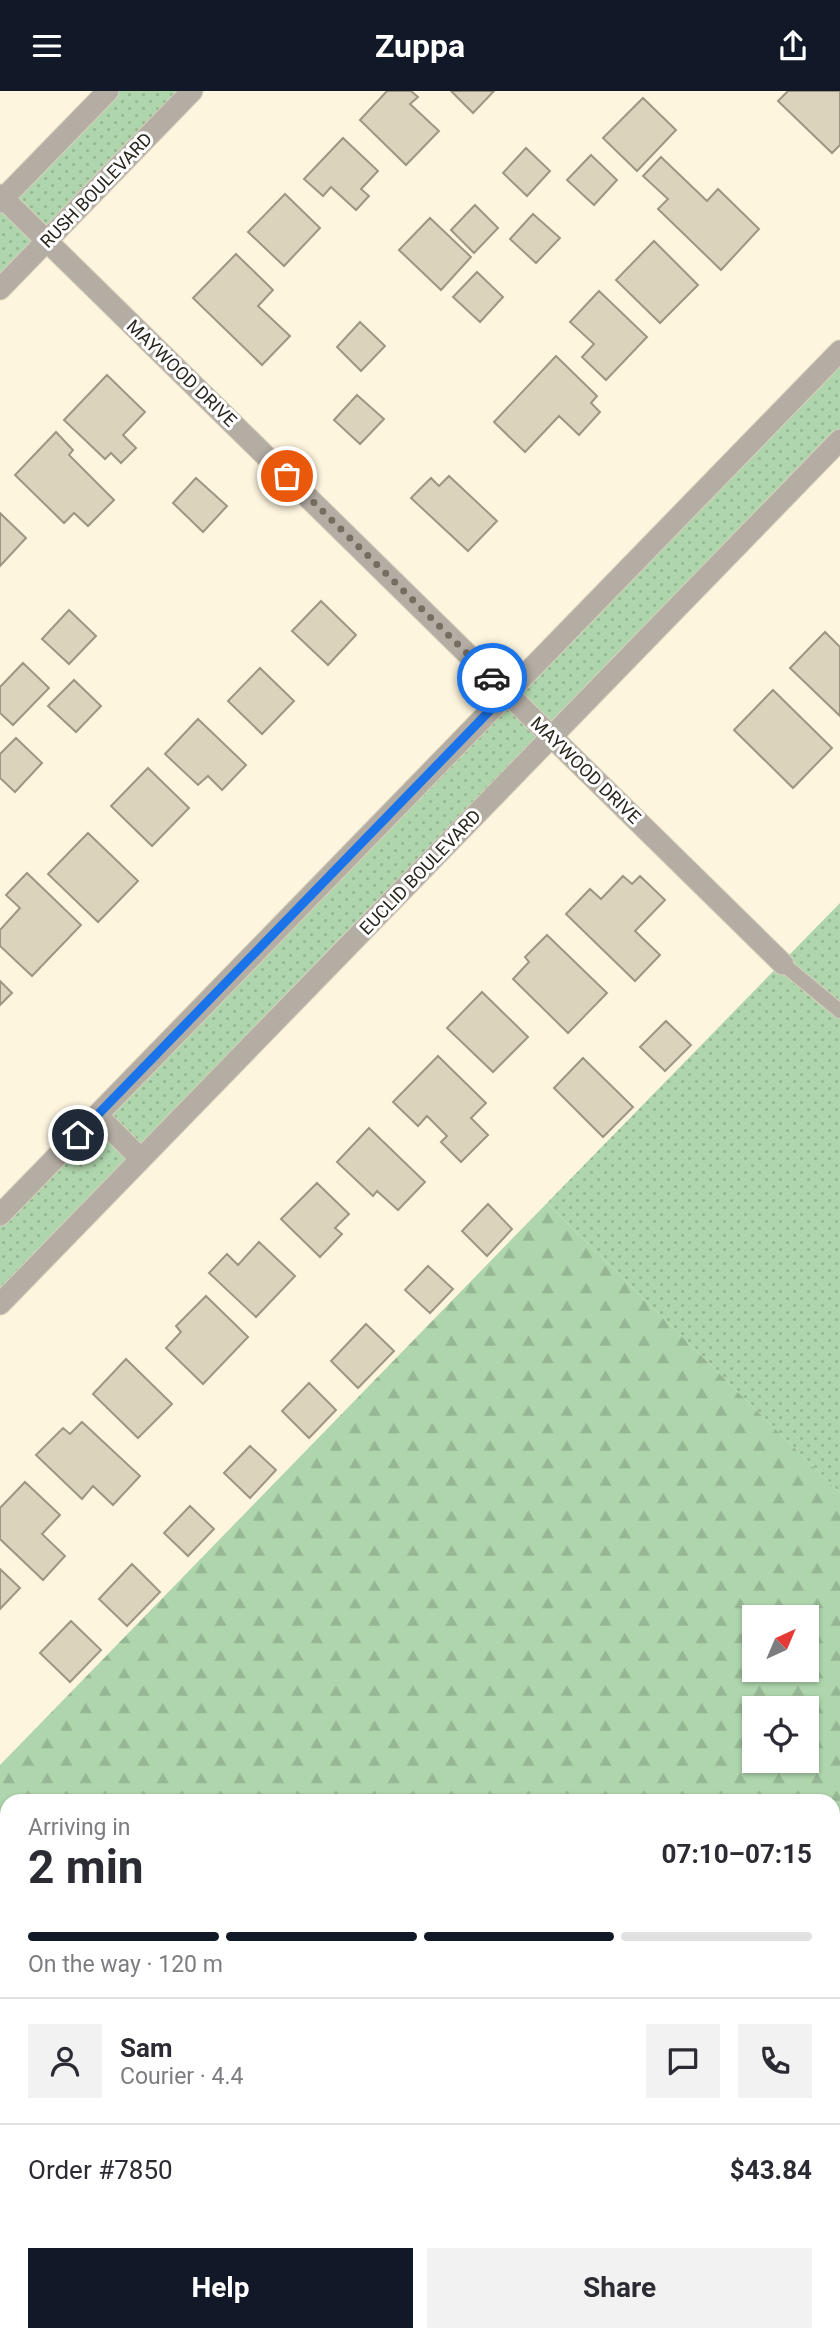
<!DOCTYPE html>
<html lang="en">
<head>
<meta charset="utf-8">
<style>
	:root { --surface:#fff; --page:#f2f2f3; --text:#2b2b33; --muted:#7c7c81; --line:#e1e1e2; --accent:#111827 }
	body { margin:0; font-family:Roboto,sans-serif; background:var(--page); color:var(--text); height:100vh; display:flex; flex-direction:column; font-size:26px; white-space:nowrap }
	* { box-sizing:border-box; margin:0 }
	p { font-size:23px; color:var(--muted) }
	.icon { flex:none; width:38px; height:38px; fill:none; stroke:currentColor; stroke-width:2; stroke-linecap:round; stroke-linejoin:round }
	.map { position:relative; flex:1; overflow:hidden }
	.drawer { position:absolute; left:0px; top:1703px; width:840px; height:548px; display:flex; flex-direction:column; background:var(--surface); border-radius:21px 21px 0 0; box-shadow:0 2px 5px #0004 }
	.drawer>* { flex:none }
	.needle { width:46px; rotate:44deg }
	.buttons { position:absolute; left:742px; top:1514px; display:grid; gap:14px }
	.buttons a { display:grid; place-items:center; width:77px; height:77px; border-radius:0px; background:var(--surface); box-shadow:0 2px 5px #0004; font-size:35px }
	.pin { position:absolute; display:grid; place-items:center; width:60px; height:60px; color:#fff; margin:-30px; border:4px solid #fff; border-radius:50%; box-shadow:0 2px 7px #0007 }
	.courier { position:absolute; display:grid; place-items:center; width:70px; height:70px; margin:-35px; border:5px solid #1a73e8; border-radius:50%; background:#fff; color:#222; box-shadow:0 2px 9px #0007 }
	.summary em { font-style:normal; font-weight:700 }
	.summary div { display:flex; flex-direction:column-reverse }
	.summary { display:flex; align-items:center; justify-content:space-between; height:119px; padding:0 28px }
	h1 { font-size:46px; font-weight:700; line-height:52px }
	.bar { display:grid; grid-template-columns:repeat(4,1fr); gap:10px 7px; align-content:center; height:84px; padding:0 28px }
	.bar i { height:9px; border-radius:5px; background:var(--line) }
	.bar .selected { background:var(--accent) }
	.bar p { grid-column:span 4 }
	.line { display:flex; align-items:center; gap:18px; padding:0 28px; border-top:2px solid var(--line) }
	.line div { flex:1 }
	.round { display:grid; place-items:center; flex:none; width:74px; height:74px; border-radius:0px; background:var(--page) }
	.button { display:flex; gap:14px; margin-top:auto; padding:14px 28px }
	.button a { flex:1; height:80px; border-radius:0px; background:var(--accent); color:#fff; font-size:28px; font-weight:700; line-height:80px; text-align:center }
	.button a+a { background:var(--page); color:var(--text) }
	header { display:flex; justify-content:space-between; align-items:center; height:91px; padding:0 28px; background:var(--accent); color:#fff; font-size:32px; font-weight:700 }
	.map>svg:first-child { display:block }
	.green { fill:url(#green-dots) }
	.forest { fill:url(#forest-firs); fill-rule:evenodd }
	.building { fill:#dcd3bc; stroke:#9e9680; stroke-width:2 }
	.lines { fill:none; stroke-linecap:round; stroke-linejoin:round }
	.lane-casing { stroke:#d8d0bb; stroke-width:16 }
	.street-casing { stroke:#d8d0bb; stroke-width:23 }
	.lane { stroke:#b4ada4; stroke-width:14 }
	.street { stroke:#b4ada4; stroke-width:21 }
	.done { stroke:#746e61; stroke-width:7; stroke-dasharray:0 12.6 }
	.route { stroke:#1a73e8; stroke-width:9 }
	.labels { text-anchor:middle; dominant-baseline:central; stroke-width:6; stroke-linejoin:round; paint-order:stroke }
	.street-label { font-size:18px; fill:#29261d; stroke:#fff }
</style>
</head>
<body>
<header><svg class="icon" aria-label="menu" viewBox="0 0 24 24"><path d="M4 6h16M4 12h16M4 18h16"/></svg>Zuppa<svg class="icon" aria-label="share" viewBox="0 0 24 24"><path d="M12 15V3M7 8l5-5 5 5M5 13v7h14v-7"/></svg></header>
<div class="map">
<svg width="840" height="2250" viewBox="0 0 840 2250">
	<defs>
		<pattern id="green-dots" width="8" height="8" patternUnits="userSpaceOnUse" patternTransform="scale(1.75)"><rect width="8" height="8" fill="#aed5ac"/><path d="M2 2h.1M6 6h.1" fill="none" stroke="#96b794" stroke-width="1.8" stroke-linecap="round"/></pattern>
		<pattern id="forest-firs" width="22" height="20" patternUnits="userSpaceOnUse" patternTransform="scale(1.75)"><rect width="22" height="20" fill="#aed5ac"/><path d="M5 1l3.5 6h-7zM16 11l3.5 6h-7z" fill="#96b794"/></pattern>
	</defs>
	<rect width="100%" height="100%" fill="#fef5de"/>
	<!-- green -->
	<path class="green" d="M108 0H192L0 198V111Z
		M840 260V349L0 1213V1124Z
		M840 812V1402L547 1112Z"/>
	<!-- forest -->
	<path class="forest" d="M547 1112 840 1402V2250H119L113 2244H833V1710H7V2140L0 2133V1674ZM754 1526H807V1578H754ZM754 1617H807V1670H754Z"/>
	<!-- building -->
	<path class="building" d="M387 0H411L418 6 410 13 439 40 406 74 360 29Z
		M451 0H494L473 22Z
		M788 0H840V54L832 62 778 10Z
		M643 7 676 39 637 80 603 47Z
		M343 47 378 80 361 98 369 105 356 119 331 96 323 105 304 88Z
		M526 57 550 80 527 105 503 82Z
		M591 64 617 89 594 114 567 89Z
		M661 66 707 110 718 98 759 138 721 179 658 118 668 108 643 85Z
		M285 103 320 137 284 175 248 141Z
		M475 114 498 137 474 162 451 139Z
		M533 123 560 147 536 172 510 148Z
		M430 127 471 166 441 199 399 159Z
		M654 150 698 194 660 232 616 189Z
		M236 163 273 199 258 215 290 245 262 274 193 207Z
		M477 181 503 206 480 231 453 206Z
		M599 200 647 246 606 289 582 266 594 253 570 231Z
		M360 231 385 255 361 280 337 256Z
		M556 265 597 305 591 312 600 321 579 344 559 325 525 361 494 331Z
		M107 284 145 321 123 344 136 357 121 372 111 362 105 368 64 329Z
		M357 304 384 328 360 353 334 329Z
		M56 341 73 359 69 364 114 409 88 435 74 422 64 432 15 384Z
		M449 385 497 430 468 460 411 407 431 387 439 395Z
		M196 387 227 415 203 441 173 412Z
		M0 422 26 447 0 475Z
		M321 510 356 544 328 574 292 540Z
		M69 519 96 545 69 573 42 548Z
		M825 541 840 556V625L790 577Z
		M23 572 49 597 13 634 0 622V596Z
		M260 577 294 610 262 643 228 610Z
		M74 589 101 615 76 641 48 615Z
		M773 599 832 657 793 697 734 639Z
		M198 628 246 674 222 699 208 685 198 694 165 663Z
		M16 647 42 672 15 701 0 687V663Z
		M148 677 189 717 152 755 111 715Z
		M88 742 138 790 98 831 48 783Z
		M27 782 81 834 32 885 0 855V839L20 817 6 804Z
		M623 785 632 793 640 785 665 809 635 840 660 864 635 890 566 823 590 798 601 808Z
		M547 844 607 902 568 942 513 888 529 871 525 866Z
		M0 890 12 902 0 914Z
		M482 901 528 946 493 981 447 937Z
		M666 930 691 954 665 980 640 956Z
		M438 965 486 1012 471 1027 488 1044 461 1071 441 1051 447 1045 427 1025 418 1035 393 1011Z
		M583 967 633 1016 603 1046 554 997Z
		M369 1037 425 1091 398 1119 377 1100 373 1105 337 1071Z
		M317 1092 349 1123 335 1137 342 1143 320 1166 281 1128Z
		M488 1113 512 1138 487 1165 462 1140Z
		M259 1151 295 1185 256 1226 209 1182 227 1163 238 1174Z
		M428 1175 453 1198 430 1222 405 1199Z
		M206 1205 248 1246 203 1293 166 1257 181 1241 176 1235Z
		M366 1233 394 1260 358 1297 331 1270Z
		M126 1268 172 1313 138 1347 93 1303Z
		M309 1292 336 1319 309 1347 282 1320Z
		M82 1331 140 1385 113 1414 93 1395 82 1408 36 1364 63 1337 70 1343Z
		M250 1355 276 1379 250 1407 224 1382Z
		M25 1391 60 1424 42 1443 65 1465 43 1489 0 1448V1417Z
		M190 1415 214 1438 188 1465 164 1442Z
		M132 1473 160 1501 127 1535 99 1508Z
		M0 1478 20 1497 0 1518Z
		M71 1530 101 1559 70 1591 40 1562Z"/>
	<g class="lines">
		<defs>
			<path id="lane" d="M783 873 840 920"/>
			<path id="street" d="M0 104 783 873
				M0 111 108 0
				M0 198 192 0
				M97 1024 141 1068
				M0 1124 840 260
				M0 1213 840 349"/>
		</defs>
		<!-- lane casing -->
		<use href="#lane" class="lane-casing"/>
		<!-- street casing -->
		<use href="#street" class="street-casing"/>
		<!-- lane -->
		<use href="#lane" class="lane"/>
		<!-- street -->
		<use href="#street" class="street"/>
	</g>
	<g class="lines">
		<!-- done -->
		<path class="done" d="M287 385 492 587"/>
		<!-- route -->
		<path class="route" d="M78 1044 507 602 492 587"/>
	</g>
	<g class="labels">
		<!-- street labels -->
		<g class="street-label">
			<text transform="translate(96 99) rotate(-46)">RUSH BOULEVARD</text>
			<text transform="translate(182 282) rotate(44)">MAYWOOD DRIVE</text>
			<text transform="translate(586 679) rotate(44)">MAYWOOD DRIVE</text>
			<text transform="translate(420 781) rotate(-46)">EUCLID BOULEVARD</text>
		</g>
	</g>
</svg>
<div class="buttons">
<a><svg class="needle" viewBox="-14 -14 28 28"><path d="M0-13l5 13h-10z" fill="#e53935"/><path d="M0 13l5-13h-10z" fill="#7c7c81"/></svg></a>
<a><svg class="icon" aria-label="locate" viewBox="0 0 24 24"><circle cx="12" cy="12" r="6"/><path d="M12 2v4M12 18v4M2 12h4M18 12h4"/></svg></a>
</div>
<div class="pin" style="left:287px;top:385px;background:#ea580c"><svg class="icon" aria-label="bag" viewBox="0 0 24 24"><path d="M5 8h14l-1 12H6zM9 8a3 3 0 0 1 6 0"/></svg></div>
<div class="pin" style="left:78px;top:1044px;background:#1f2937"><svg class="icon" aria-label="home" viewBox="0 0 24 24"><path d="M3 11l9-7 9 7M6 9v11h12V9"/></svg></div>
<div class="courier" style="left:492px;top:587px"><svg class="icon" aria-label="car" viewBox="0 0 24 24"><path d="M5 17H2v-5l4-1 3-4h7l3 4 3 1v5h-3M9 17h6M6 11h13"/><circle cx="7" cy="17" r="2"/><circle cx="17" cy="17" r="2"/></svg></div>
<section class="drawer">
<div class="summary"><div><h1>2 min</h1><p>Arriving in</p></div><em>07:10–07:15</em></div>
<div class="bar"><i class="selected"></i><i class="selected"></i><i class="selected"></i><i></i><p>On the way · 120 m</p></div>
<div class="line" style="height:126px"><a class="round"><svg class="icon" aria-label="person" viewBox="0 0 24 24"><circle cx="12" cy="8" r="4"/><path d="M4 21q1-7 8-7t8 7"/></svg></a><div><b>Sam</b><p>Courier · 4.4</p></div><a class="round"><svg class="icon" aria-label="chat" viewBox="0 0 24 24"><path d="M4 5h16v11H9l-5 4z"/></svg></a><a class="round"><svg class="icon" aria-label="phone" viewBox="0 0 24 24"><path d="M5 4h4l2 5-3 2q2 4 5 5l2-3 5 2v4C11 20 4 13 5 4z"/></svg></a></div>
<div class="line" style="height:91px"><div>Order #7850</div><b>$43.84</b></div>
<div class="button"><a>Help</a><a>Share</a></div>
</section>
</div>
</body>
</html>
